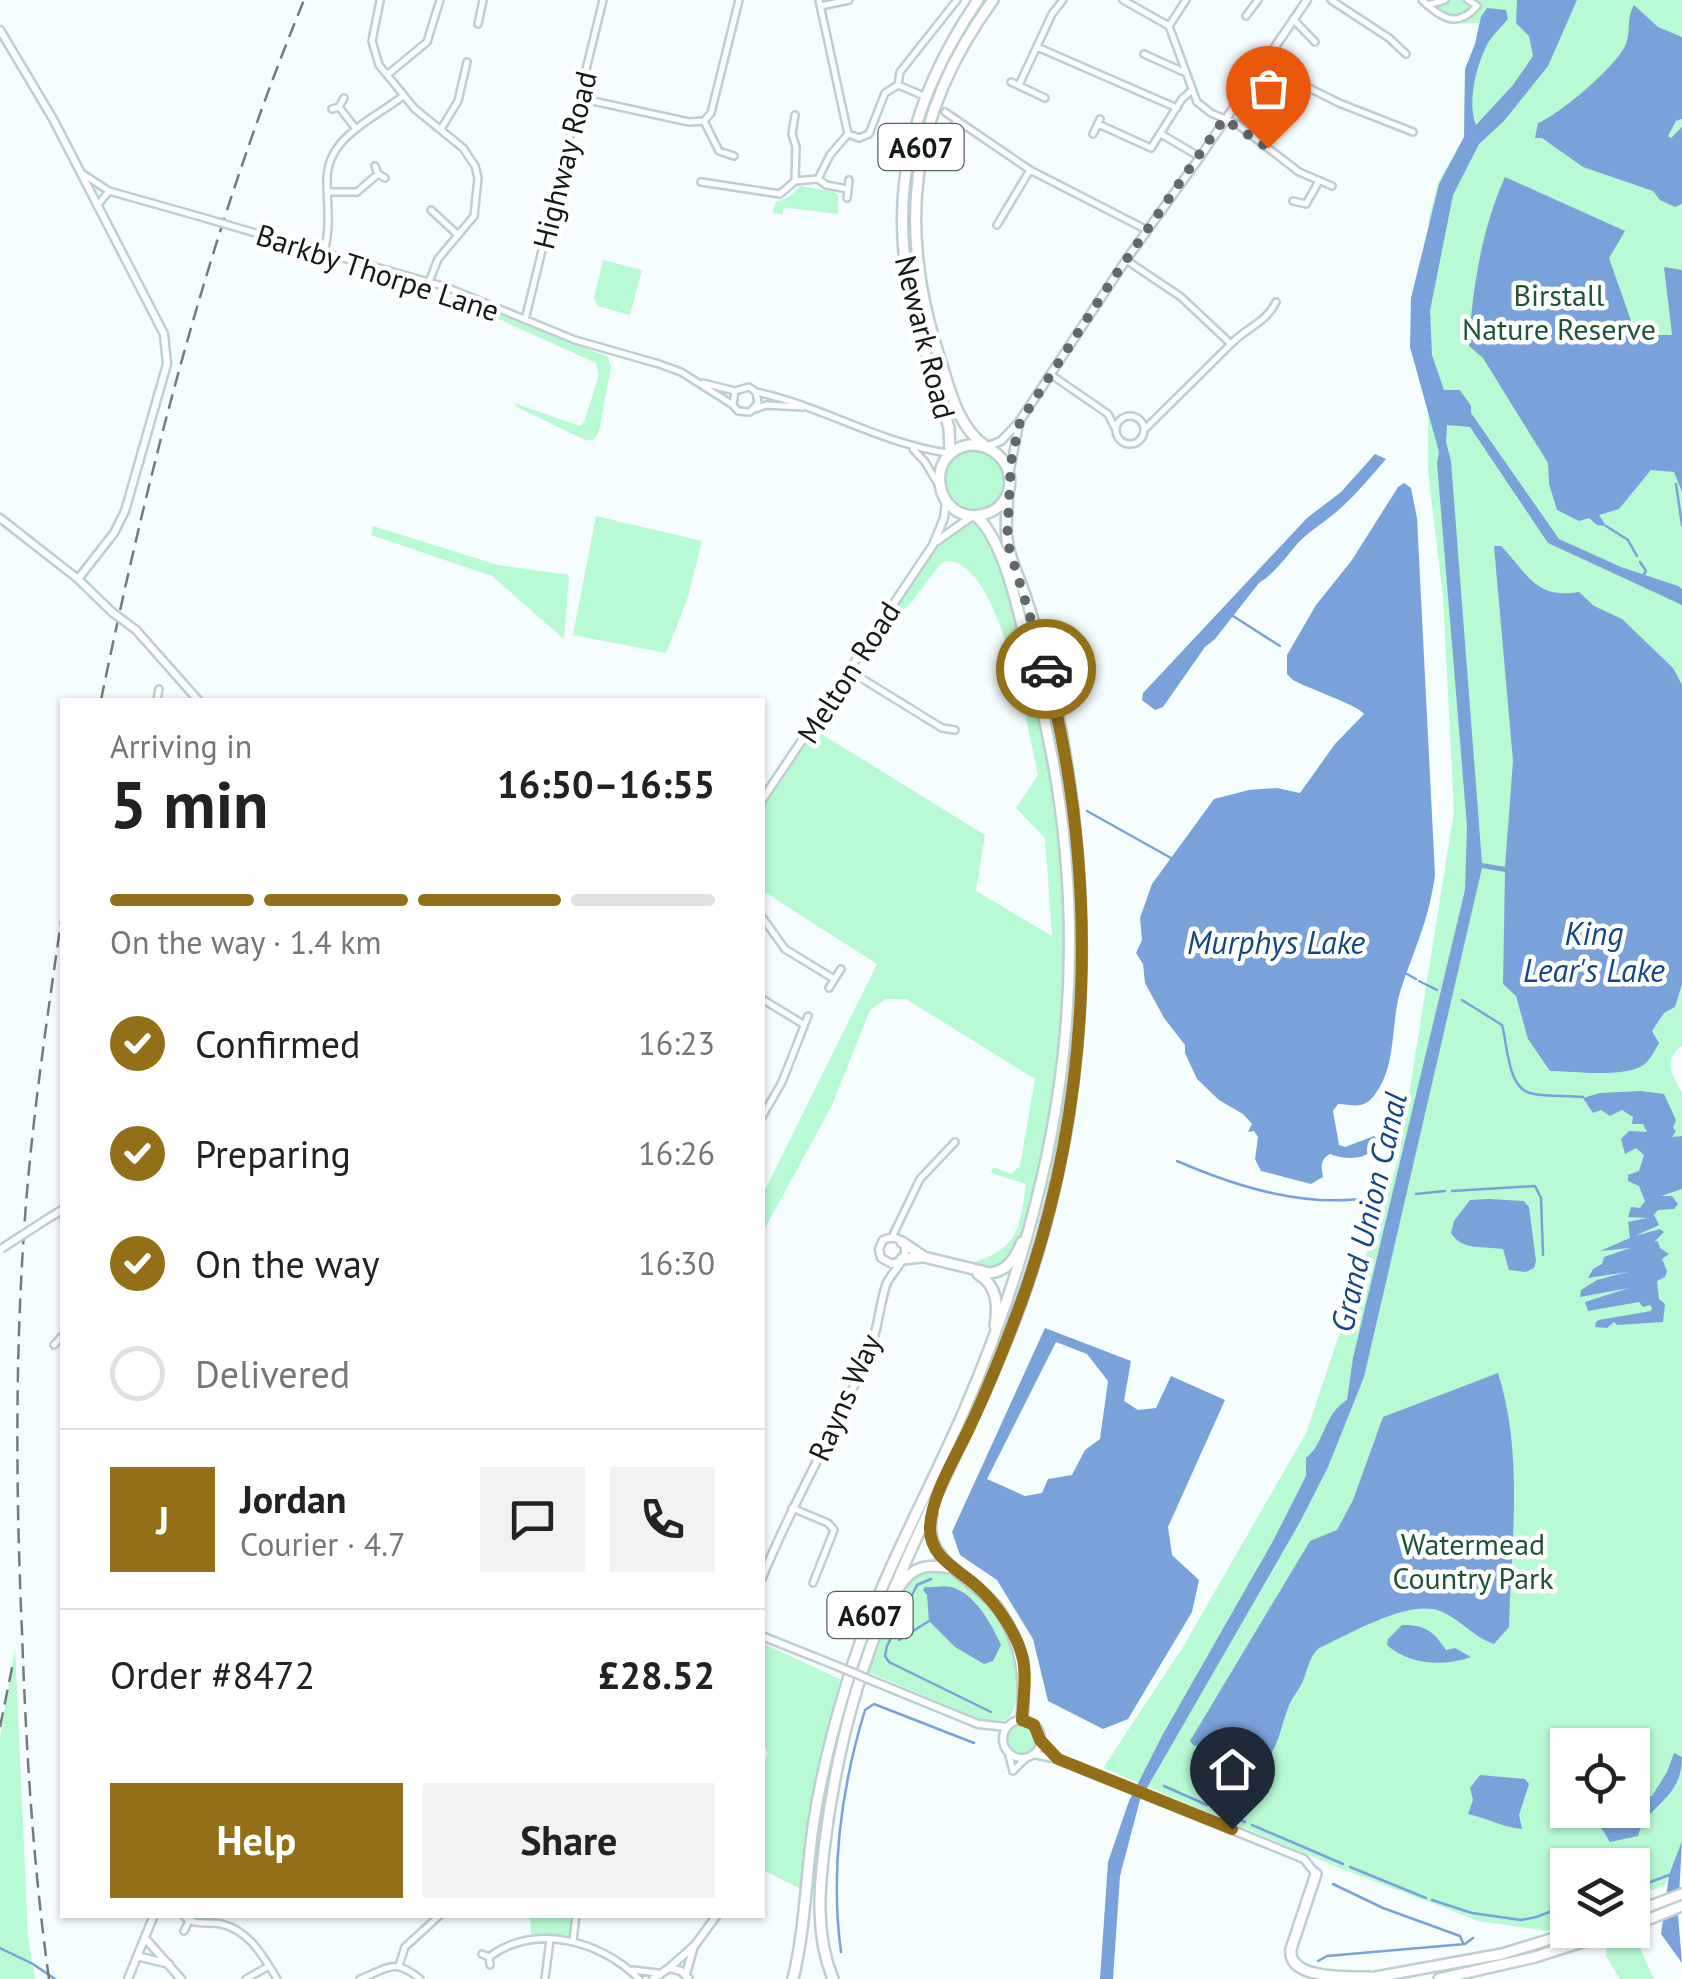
<!DOCTYPE html>
<html lang="en">
<head>
<meta charset="utf-8">
<style>
	:root { --surface:#fff; --page:#f2f2f2; --text:#222; --muted:#767676; --line:#e0e0e0; --accent:#937018 }
	body { margin:0; font-family:"PT Sans",sans-serif; background:var(--page); color:var(--text); height:100vh; display:flex; flex-direction:column; font-size:38px; white-space:nowrap }
	* { box-sizing:border-box; margin:0 }
	p { font-size:32px; color:var(--muted) }
	.icon { flex:none; width:55px; height:55px; fill:none; stroke:currentColor; stroke-width:2; stroke-linecap:round; stroke-linejoin:round }
	.map { position:relative; flex:1; overflow:hidden }
	.drawer { position:absolute; left:60px; top:698px; width:705px; height:1220px; display:flex; flex-direction:column; background:var(--surface); border-radius:0px; box-shadow:0 2px 8px #0004 }
	.drawer>* { flex:none }
	.buttons { position:absolute; left:1550px; top:1728px; display:grid; gap:20px }
	.buttons a { display:grid; place-items:center; width:100px; height:100px; border-radius:0px; background:var(--surface); box-shadow:0 2px 8px #0004; font-size:50px }
	.pin { position:absolute; display:grid; place-items:center; width:85px; height:85px; color:#fff; margin:-102px -42px; border-radius:50% 50% 50% 0; rotate:-45deg; box-shadow:0 0 10px #0007 }
	.pin .icon { rotate:45deg }
	.courier { position:absolute; display:grid; place-items:center; width:100px; height:100px; margin:-50px; border:8px solid #937018; border-radius:50%; background:#fff; color:#222; box-shadow:0 2px 12px #0007 }
	.headline em { font-style:normal; font-weight:800 }
	.headline div { display:flex; flex-direction:column-reverse }
	.headline { display:flex; align-items:center; justify-content:space-between; height:170px; padding:0 50px }
	h1 { font-size:65px; font-weight:800; line-height:75px }
	.bar { display:grid; grid-template-columns:repeat(4,1fr); gap:15px 10px; align-content:center; height:120px; padding:0 50px }
	.bar i { height:12px; border-radius:8px; background:var(--line) }
	.bar .current { background:var(--accent) }
	.bar p { grid-column:span 4 }
	.line { display:flex; align-items:center; gap:25px; padding:0 50px; border-top:2px solid var(--line) }
	.line div { flex:1 }
	.round { display:grid; place-items:center; flex:none; width:105px; height:105px; border-radius:0px; background:var(--page) }
	ol { padding:0 50px; list-style:none }
	li { display:flex; align-items:center; gap:30px; height:110px }
	li p { margin-inline-start:auto }
	li .icon { padding:10px; border-radius:50%; background:var(--accent); color:#fff; stroke-width:4 }
	li:last-child { color:var(--muted) }
	li i { width:55px; height:55px; border:5px solid var(--line); border-radius:50% }
	.primary-button { display:flex; gap:20px; margin-top:auto; padding:20px 50px }
	.primary-button a { flex:1; height:115px; border-radius:0px; background:var(--accent); color:#fff; font-size:40px; font-weight:800; line-height:115px; text-align:center }
	.primary-button a+a { background:var(--page); color:var(--text) }
	.map>svg:first-child { display:block }
	.green { fill:#b7fad3; fill-rule:evenodd }
	.water { fill:#7aa2da; fill-rule:evenodd }
	.lines { fill:none; stroke-linecap:round; stroke-linejoin:round }
	.stream { stroke:#7aa2da; stroke-width:2.5 }
	.minor-casing { stroke:#bdcfd1; stroke-width:10 }
	.tertiary-casing { stroke:#bdcfd1; stroke-width:11 }
	.trunk-casing { stroke:#bdcfd1; stroke-width:14 }
	.minor { stroke:#fff; stroke-width:5 }
	.tertiary { stroke:#fff; stroke-width:6 }
	.trunk { stroke:#fff; stroke-width:9 }
	.rail { stroke:#747b7b; stroke-width:2.5; stroke-dasharray:15 8; stroke-linecap:butt }
	.minor-bridge-casing { stroke:#bdcfd1; stroke-width:10; stroke-linecap:butt }
	.tertiary-bridge-casing { stroke:#bdcfd1; stroke-width:11; stroke-linecap:butt }
	.minor-bridge { stroke:#fff; stroke-width:5 }
	.tertiary-bridge { stroke:#fff; stroke-width:6 }
	.done { stroke:#62696a; stroke-width:10; stroke-dasharray:0 18 }
	.route { stroke:#937018; stroke-width:12 }
	.labels { text-anchor:middle; dominant-baseline:central; stroke-width:9; stroke-linejoin:round; paint-order:stroke }
	.shield { fill:#fff; stroke:#5a5f5f; stroke-width:2.5 }
	.shield-label { font-size:28px; font-weight:bold; fill:#131a1a }
	.street-label { font-size:30px; fill:#131a1a; stroke:#fff }
	.park-label { font-size:30px; fill:#1d5439; stroke:#fff }
	.water-label { font-size:32px; font-style:italic; fill:#134688; stroke:#fff }
</style>
</head>
<body>
<div class="map">
<svg width="1682" height="1979" viewBox="0 0 1682 1979">
	<rect width="100%" height="100%" fill="#f6fdfe"/>
	<!-- green -->
	<path class="green" d="M1439 0H1682V1046C1662 1059 1672 1077 1682 1092V1845L1665 1885 1633 1898 1632 1865H1568L1567 1923 1547 1931 1479 1921 1342 1869 1103 1768 1183 1647 1306 1433 1399 1157 1454 812 1443 596 1428 471 1429 218 1438 183 1464 137 1465 69 1475 44 1479 23 1449 24 1438 18ZM1568 1745H1632V1810H1568Z
		M800 186 834 192 838 195V214L789 208 783 209V214L772 213 776 202 789 197Z
		M603 260 642 270 630 315 598 306 594 298Z
		M453 296 608 357 611 367 599 431 593 440H585L517 407 514 403 580 426 584 422 599 375 596 363 450 297Z
		M984 445 1008 468 1003 502 978 516 1000 554 1056 765 1070 967 1046 1171 1019 1251 998 1272 968 1264C1018 1250 1019 1231 1026 1184L991 1173 993 1167 1011 1174 1020 1166 1035 1079 906 999H886L870 1010 832 1105 763 1232V1194L877 964 763 891V803L815 730 985 835 976 891 1052 936 1045 838 1016 808 1038 775C1028 732 1001 558 945 561 926 576 913 611 890 618L937 548 933 545 970 517 950 506 941 479 950 451Z
		M596 516 702 541 688 597 666 653 573 635Z
		M373 526 498 565 569 575 564 639 492 576 371 535Z
		M929 1569C989 1572 1044 1672 1007 1720L984 1721 868 1672C881 1638 892 1582 929 1569Z
		M762 1643 840 1679 814 1797 803 1890 763 1870V1767L768 1754 762 1740Z
		M15 1648 28 1937 35 1979H0V1737Z
		M1003 1739a19 19 0 1 1 38 0a19 19 0 1 1-38 0Z
		M530 1915H571V1936L531 1934Z
		M1634 1935 1654 1979H1620L1606 1956 1607 1941Z"/>
	<!-- water -->
	<path class="water" d="M1517 0H1577L1548 66 1504 121 1479 144 1453 195 1430 311 1432 355 1444 390H1460L1471 406V413L1559 539 1621 567 1678 586 1682 589V605L1548 543 1470 427 1447 425 1446 442 1451 461 1482 863 1505 867 1513 761 1494 546H1501C1529 575 1535 599 1579 592L1594 606 1622 619 1673 668 1682 685V984L1675 1007 1664 1013 1652 1031 1659 1043C1655 1050 1651 1058 1646 1063 1628 1079 1574 1071 1550 1071L1528 1039 1516 996 1503 984 1505 872 1482 868 1364 1377 1328 1467 1300 1522 1140 1800 1120 1876 1113 1979H1100L1108 1862 1129 1801 1163 1734 1273 1541 1306 1476V1458C1324 1445 1324 1413 1347 1400L1353 1358 1465 890 1467 826 1437 463 1439 452 1410 347 1411 298 1439 184 1464 137 1465 69 1475 44 1481 17 1487 8 1506 10 1508 19C1501 28 1492 35 1487 45 1476 66 1467 103 1476 125L1513 85 1533 56 1529 36 1516 23Z
		M1634 5 1658 27 1682 37V119L1676 121 1668 136 1671 138 1682 127V204L1675 207 1660 200 1653 191 1583 167 1542 138H1535L1538 123C1559 115 1617 66 1626 44 1631 30 1626 19 1634 5Z
		M1505 177 1625 231 1609 258 1636 335H1672L1664 267 1682 270V492L1674 472 1651 470 1619 509 1599 515 1606 526 1597 525 1589 518 1579 521 1557 510 1549 484 1548 463 1483 358 1469 346C1472 289 1482 228 1505 177Z
		M1375 454 1386 459C1372 475 1358 492 1342 507 1328 520 1312 529 1298 543 1287 556 1273 575 1259 583L1215 639 1205 647 1163 707 1155 710 1142 700 1143 693 1307 518 1341 492Z
		M1404 483 1411 488 1417 518 1435 875C1429 919 1416 945 1402 986 1389 1022 1399 1065 1373 1097 1362 1110 1352 1104 1338 1104L1333 1111 1339 1145 1345 1147 1374 1136 1380 1143C1367 1160 1349 1161 1330 1154 1320 1159 1321 1167 1323 1177L1311 1184 1261 1171 1255 1159 1258 1137 1254 1131 1248 1132 1252 1124 1243 1114 1219 1100 1197 1079 1185 1053V1045L1164 1018 1145 983 1143 964 1136 953 1142 940 1140 918 1152 884 1214 799 1249 790 1277 788 1300 793 1335 744 1364 714C1358 705 1309 689 1293 680L1287 674V655L1316 605 1352 560 1398 487Z
		M1641 1091 1664 1094 1676 1120 1673 1128 1676 1131 1672 1137 1682 1136V1189L1661 1196H1672L1678 1204 1674 1209 1658 1210 1654 1215 1659 1225 1635 1236 1660 1229 1664 1232 1654 1242 1658 1241 1660 1248 1669 1254 1662 1259 1667 1271 1665 1277 1657 1281 1659 1299 1665 1304 1663 1322 1617 1325 1614 1322 1607 1328 1595 1327 1596 1322 1599 1320 1651 1311 1652 1308 1650 1305 1643 1307 1639 1302 1588 1311 1585 1302 1629 1288 1580 1297 1581 1290 1597 1280 1627 1272 1588 1278 1593 1269 1602 1264 1604 1257 1630 1248 1600 1251 1630 1238 1628 1222 1647 1218 1628 1217 1631 1207 1640 1208 1645 1201 1639 1186 1628 1181V1175L1639 1171 1644 1155 1636 1148 1625 1154 1621 1139 1629 1131 1647 1132 1643 1124H1632L1633 1117 1622 1110 1610 1116 1601 1110 1593 1113 1583 1098 1600 1093Z
		M1489 1199 1524 1201 1529 1207 1536 1261 1534 1268 1526 1272 1509 1270 1503 1249C1484 1246 1462 1251 1451 1233L1454 1221 1470 1200Z
		M1045 1328 1131 1361 1124 1401 1138 1410 1156 1408 1171 1376 1225 1400 1168 1527 1172 1555 1199 1580 1192 1612 1128 1719 1103 1729 1048 1701 1033 1639 997 1580 960 1555 952 1532ZM1056 1342 1087 1354 1108 1381 1100 1439 1085 1450 1072 1475 1048 1479 1042 1493 1025 1496 987 1479Z
		M1498 1373C1524 1454 1511 1544 1509 1627L1494 1644C1473 1637 1459 1618 1440 1611 1407 1599 1349 1635 1319 1648 1308 1658 1308 1670 1302 1683 1299 1690 1293 1696 1290 1703 1275 1738 1281 1773 1225 1766L1211 1750 1193 1745 1190 1741 1310 1541 1337 1530 1353 1500 1383 1417Z
		M925 1587C933 1588 944 1585 951 1587 975 1593 992 1625 1001 1645L993 1661 984 1664 955 1647 929 1621 927 1595 923 1590Z
		M1402 1625C1426 1625 1433 1631 1446 1650L1455 1648 1471 1657C1444 1667 1409 1665 1387 1645L1388 1639Z
		M1674 1753 1682 1757C1682 1800 1647 1804 1638 1836L1610 1842 1600 1826 1608 1821 1609 1810H1632L1633 1787 1644 1791 1645 1796H1652L1667 1772Z
		M1480 1775 1525 1779 1529 1784 1519 1815 1522 1829C1502 1827 1487 1818 1468 1814L1473 1800 1470 1788Z
		M1682 1841 1678 1915 1682 1963 1661 1934 1669 1875Z"/>
	<g class="lines">
		<!-- stream -->
		<path class="stream" d="M1676 484 1682 525
			M1606 526 1628 540 1637 556
			M1640 562 1646 571 1644 574
			M1233 616 1280 646
			M1087 811 1171 858
			M1407 974 1416 979
			M1419 981 1437 990
			M1462 1000 1502 1025C1508 1046 1507 1091 1534 1094 1550 1097 1567 1095 1583 1097
			M1177 1161C1237 1187 1307 1209 1373 1197
			M1452 1191 1535 1186 1541 1198 1543 1255
			M1416 1194 1445 1191
			M1378 1196 1385 1195
			M931 1579 917 1585 887 1646 885 1656 889 1662 991 1712
			M899 1640 929 1621
			M1164 1786 1207 1805
			M1215 1809 1245 1822
			M1252 1825 1343 1864
			M1350 1867 1426 1898
			M1333 1884 1383 1908 1460 1936 1463 1943
			M1632 1889 1669 1875
			M1432 1900 1472 1913 1521 1920 1536 1917 1568 1905
			M0 1948 33 1964 55 1979
			M841 1952C830 1870 841 1789 865 1710L874 1704 974 1743
			M1318 1961 1327 1956 1465 1944 1473 1938"/>
		<defs>
			<path id="minor" d="M819 0 848 134
				M1123 0 1169 26
				M1186 0 1169 26 1197 102 1211 113 1237 124 1299 172 1332 186
				M1331 0 1389 38 1406 54
				M1422 0C1441 18 1457 29 1477 6L1468 0
				M380 1 372 41 379 65 415 109 463 148 475 166 478 178 474 216 438 259 429 282
				M1427 5 1445 0
				M821 6 849 0
				M1246 16 1258 0
				M1293 19 1315 42
				M478 24 483 0
				M1037 47 1177 108
				M1144 54 1186 73
				M1261 64 1339 103 1413 132
				M387 75 427 42 440 0
				M1011 82 1045 98
				M898 85 924 96
				M1019 85 1052 14 1063 0
				M579 98 689 122 704 121 711 113 739 0
				M339 107 356 129
				M332 109 339 107 344 98
				M945 112 1030 170 1147 230
				M704 121 719 151 734 156
				M1098 124 1151 148 1182 99 1192 90
				M1281 126 1306 88
				M441 129 458 101 467 62
				M848 134 859 138 869 134 885 93 898 85 900 72 957 0
				M1093 134 1100 119
				M1161 134 1200 157
				M948 135 957 120
				M375 166 378 174 385 178
				M83 174 109 191 201 217
				M818 179 826 185 848 189
				M795 180 796 147 792 134 795 115
				M701 182 780 194 795 181 818 179 830 155 848 134
				M328 192H357L378 174
				M847 198 849 180
				M1293 201 1306 204 1319 181
				M97 206 109 191
				M431 210 458 235
				M997 225 1030 170
				M262 235 446 287 575 340 659 364 681 372 733 405
				M324 252C331 227 327 206 327 181 326 137 374 119 403 96
				M1126 260 1181 297 1231 344 1144 430
				M525 320 603 0
				M1231 344C1247 327 1266 323 1276 302
				M1050 374 1108 414 1115 428
				M703 383 735 391
				M756 392 758 403 750 412 738 411 733 405 735 391 749 387 756 392C823 406 881 444 948 453
				M755 409 766 405 803 407
				M1116 430a14 14 0 1 1 28 0a14 14 0 1 1-28 0Z
				M913 449 925 462 938 484
				M848 670 942 728 955 730
				M157 700 159 689
				M762 917 785 949 834 979
				M829 988 841 969
				M762 999 803 1024
				M762 1117 782 1082 808 1016
				M892 1237 920 1179 955 1142
				M54 1345 62 1336
				M792 1508 828 1523 834 1530 813 1583
				M1008 1752 1013 1771
				M1013 1771 1027 1757
				M183 1915C194 1927 206 1921 221 1924 249 1930 263 1956 277 1979
				M184 1931 189 1921
				M573 1941 576 1915
				M482 1954 489 1957 490 1965
				M489 1957C535 1923 600 1940 639 1979
				M399 1966 405 1947 440 1915
				M633 1970 658 1973
				M246 1979 269 1966
				M360 1979C387 1969 394 1957 420 1979
				M545 1979 550 1939"/>
			<path id="tertiary" d="M0 30 53 119 164 334 167 364 125 511 114 533 78 579 112 612
				M988 446 1001 441 1019 422 1126 260 1200 157 1307 0
				M1010 470 1019 424
				M0 518 78 579
				M937 541 971 517
				M136 630 198 700
				M762 800 933 545 944 518 946 501
				M44 1221 62 1210
				M762 1578C793 1500 837 1429 869 1352 878 1331 879 1307 886 1285 890 1274 905 1262 905 1251 906 1237 892 1236 883 1240L879 1249 881 1258 892 1264 900 1261
				M762 1636 842 1668
				M873 1681 978 1724 1007 1727
				M1003 1739a19 19 0 1 1 38 0a19 19 0 1 1-38 0Z
				M1033 1754 1058 1759 1304 1859 1316 1874
				M145 1938 181 1979
				M137 1956 169 1964
				M669 1968 695 1945 717 1915
				M686 1974 694 1946
				M128 1979 154 1915
				M653 1979 669 1968 681 1971 689 1979"/>
			<path id="trunk" d="M969 445C1018 444 1024 508 980 515 937 523 921 454 969 445Z
				M984 445C959 427 951 394 942 365 896 230 908 116 993 0
				M950 451 949 428C938 389 923 351 914 311 885 194 912 97 978 0
				M902 1242 924 1257 990 1273C1008 1271 1015 1258 1022 1242
				M902 1259 922 1257
				M978 1274C998 1286 998 1306 995 1326
				M932 1515C920 1563 980 1579 1001 1613 1024 1649 1025 1680 1022 1720
				M899 1587C913 1565 928 1564 952 1568
				M1316 1874 1291 1949C1287 1979 1345 1977 1370 1977
				M1632 1913 1682 1894
				M1632 1926 1682 1906
				M793 1979C805 1929 806 1878 813 1827 820 1780 832 1732 846 1686 874 1589 924 1503 964 1411 1068 1171 1102 936 1035 680 1024 638 1008 543 976 516
				M833 1979C815 1935 819 1888 825 1842 835 1761 856 1678 888 1603 935 1488 998 1381 1035 1261 1090 1082 1094 894 1057 710 1049 672 1038 635 1026 598 1020 579 1009 559 1007 539 1005 524 1007 508 1008 493
				M1365 1979 1502 1954 1580 1930
				M1439 1979 1535 1957 1620 1930"/>
		</defs>
		<!-- minor casing -->
		<use href="#minor" class="minor-casing"/>
		<!-- tertiary casing -->
		<use href="#tertiary" class="tertiary-casing"/>
		<!-- trunk casing -->
		<use href="#trunk" class="trunk-casing"/>
		<!-- minor -->
		<use href="#minor" class="minor"/>
		<!-- tertiary -->
		<use href="#tertiary" class="tertiary"/>
		<!-- trunk -->
		<use href="#trunk" class="trunk"/>
		<!-- rail -->
		<path class="rail" d="M101 700C150 462 211 226 304 0
			M0 1727 13 1663
			M49 1979C33 1864 26 1748 22 1632 16 1498 15 1364 24 1231 31 1125 47 1019 62 915"/>
		<defs>
			<path id="minor-bridge" d="M201 217 262 235"/>
			<path id="tertiary-bridge" d="M112 612 136 630
				M1 1249 44 1221
				M842 1668 873 1681"/>
		</defs>
		<!-- minor-bridge casing -->
		<use href="#minor-bridge" class="minor-bridge-casing"/>
		<!-- tertiary-bridge casing -->
		<use href="#tertiary-bridge" class="tertiary-bridge-casing"/>
		<!-- minor-bridge -->
		<use href="#minor-bridge" class="minor-bridge"/>
		<!-- tertiary-bridge -->
		<use href="#tertiary-bridge" class="tertiary-bridge"/>
	</g>
	<g class="lines">
		<!-- done -->
		<path class="done" d="M1046 669 1007 541 1011 462 1020 422 1113 279 1224 119 1268 148"/>
		<!-- route -->
		<path class="route" d="M1046 669C1100 876 1094 1101 1021 1303 1006 1343 990 1384 972 1422 958 1454 932 1492 930 1527 929 1559 961 1570 980 1589 999 1607 1017 1634 1023 1659 1027 1678 1023 1701 1022 1720L1034 1725 1040 1740 1058 1759 1232 1829"/>
	</g>
	<g class="labels">
		<!-- shield labels -->
		<g class="shield">
			<rect x="878.5" y="124" width="85" height="46" rx="8"/>
			<rect x="827.5" y="1592" width="85" height="46" rx="8"/>
		</g>
		<g class="shield-label">
			<text x="921" y="147">A607</text>
			<text x="870" y="1615">A607</text>
		</g>
		<!-- street labels -->
		<g class="street-label">
			<text transform="translate(564 160) rotate(-76)">Highway Road</text>
			<text transform="translate(378 272) rotate(18)">Barkby Thorpe Lane</text>
			<text transform="translate(926 337) rotate(76)">Newark Road</text>
			<text transform="translate(848 672) rotate(-57)">Melton Road</text>
			<text transform="translate(844 1397) rotate(-66)">Rayns Way</text>
		</g>
		<!-- park labels -->
		<g class="park-label">
			<text x="1559" y="294">Birstall<tspan x="1559" dy="34">Nature Reserve</tspan></text>
			<text x="1473" y="1543">Watermead<tspan x="1473" dy="34">Country Park</tspan></text>
		</g>
		<!-- water labels -->
		<g class="water-label">
			<text x="1594" y="933">King<tspan x="1594" dy="37">Lear's Lake</tspan></text>
			<text x="1276" y="942">Murphys Lake</text>
			<text transform="translate(1368 1212) rotate(-77)">Grand Union Canal</text>
		</g>
	</g>
</svg>
<div class="buttons">
<a><svg class="icon" aria-label="locate" viewBox="0 0 24 24"><circle cx="12" cy="12" r="6"/><path d="M12 2v4M12 18v4M2 12h4M18 12h4"/></svg></a>
<a><svg class="icon" aria-label="layers" viewBox="0 0 24 24"><path d="M12 4l9 5-9 5-9-5zM3 14l9 5 9-5"/></svg></a>
</div>
<div class="pin" style="left:1268px;top:148px;background:#ea580c"><svg class="icon" aria-label="bag" viewBox="0 0 24 24"><path d="M5 8h14l-1 12H6zM9 8a3 3 0 0 1 6 0"/></svg></div>
<div class="pin" style="left:1232px;top:1829px;background:#1f2937"><svg class="icon" aria-label="home" viewBox="0 0 24 24"><path d="M3 11l9-7 9 7M6 9v11h12V9"/></svg></div>
<div class="courier" style="left:1046px;top:669px"><svg class="icon" aria-label="car" viewBox="0 0 24 24"><path d="M5 17H2v-5l4-1 3-4h7l3 4 3 1v5h-3M9 17h6M6 11h13"/><circle cx="7" cy="17" r="2"/><circle cx="17" cy="17" r="2"/></svg></div>
<section class="drawer">
<div class="headline"><div><h1>5 min</h1><p>Arriving in</p></div><em>16:50–16:55</em></div>
<div class="bar"><i class="current"></i><i class="current"></i><i class="current"></i><i></i><p>On the way · 1.4 km</p></div>
<ol>
<li><svg class="icon" aria-label="check" viewBox="0 0 24 24"><path d="M5 12l5 5 9-10"/></svg>Confirmed<p>16:23</p></li>
<li><svg class="icon" aria-label="check" viewBox="0 0 24 24"><path d="M5 12l5 5 9-10"/></svg>Preparing<p>16:26</p></li>
<li><svg class="icon" aria-label="check" viewBox="0 0 24 24"><path d="M5 12l5 5 9-10"/></svg>On the way<p>16:30</p></li>
<li><i></i>Delivered</li>
</ol>
<div class="line" style="height:180px"><b class="round" style="background:var(--accent);color:#fff">J</b><div><b>Jordan</b><p>Courier · 4.7</p></div><a class="round"><svg class="icon" aria-label="chat" viewBox="0 0 24 24"><path d="M4 5h16v11H9l-5 4z"/></svg></a><a class="round"><svg class="icon" aria-label="phone" viewBox="0 0 24 24"><path d="M5 4h4l2 5-3 2q2 4 5 5l2-3 5 2v4C11 20 4 13 5 4z"/></svg></a></div>
<div class="line" style="height:130px"><div>Order #8472</div><b>£28.52</b></div>
<div class="primary-button"><a>Help</a><a>Share</a></div>
</section>
</div>
</body>
</html>
